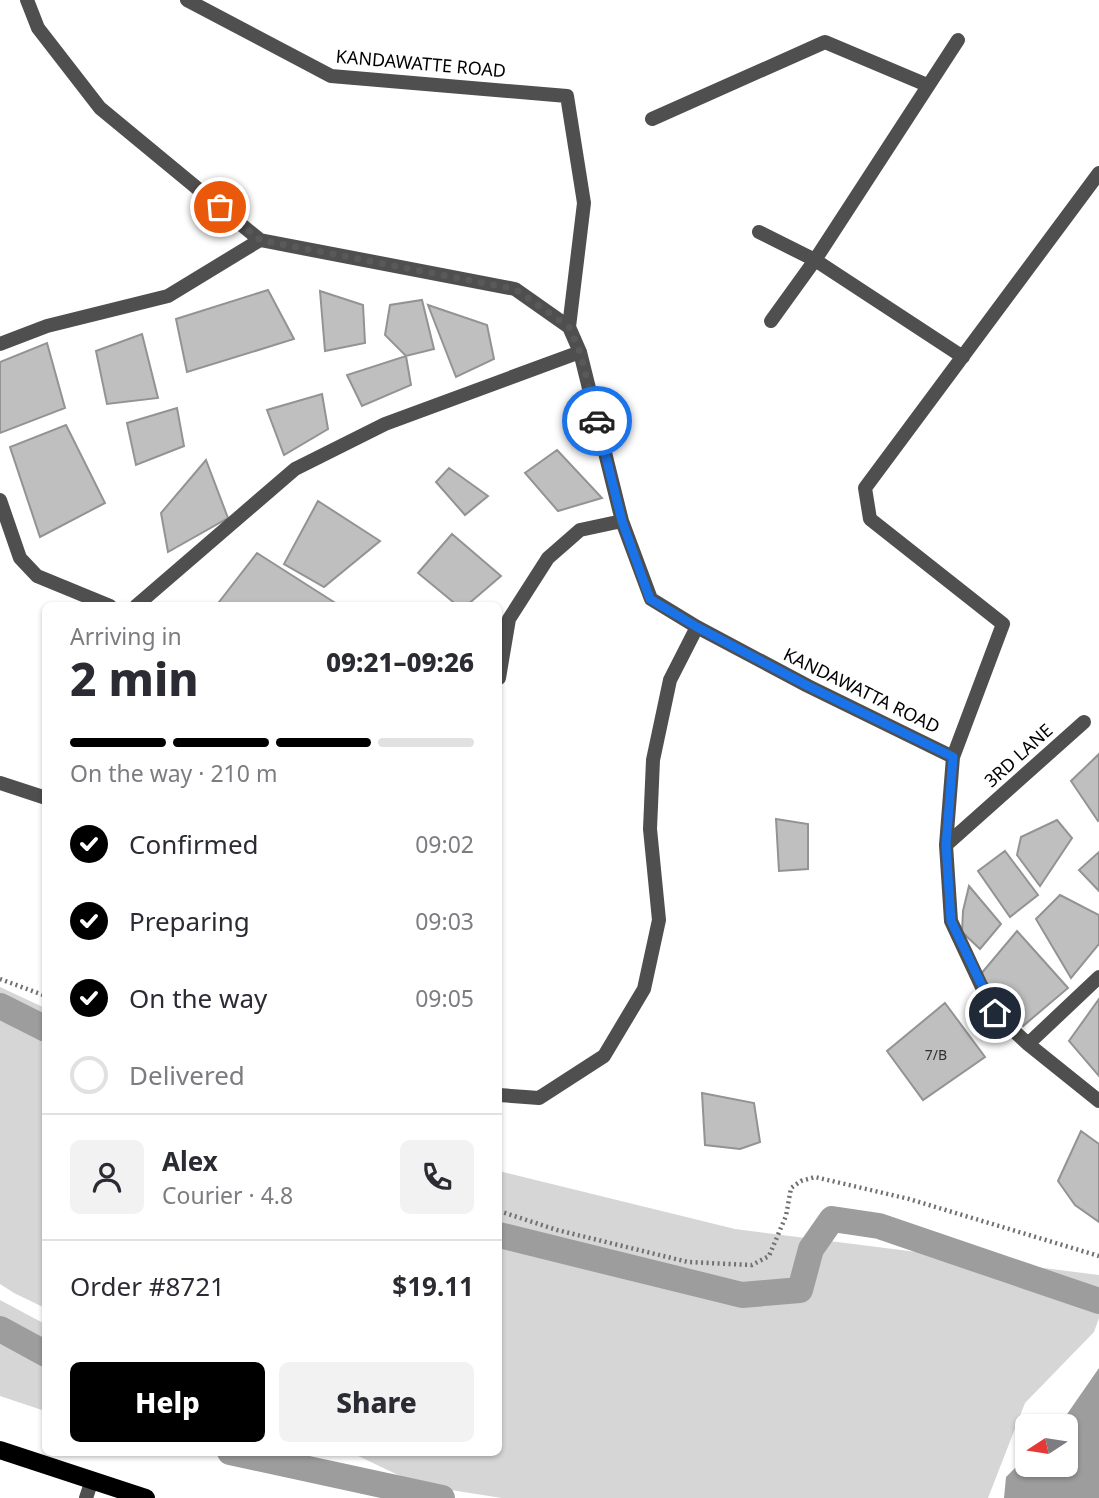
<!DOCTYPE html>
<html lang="en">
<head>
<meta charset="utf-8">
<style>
	:root { --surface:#fff; --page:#f2f2f3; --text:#2b2b33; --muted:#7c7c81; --line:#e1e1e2; --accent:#000 }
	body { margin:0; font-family:"Noto Sans",sans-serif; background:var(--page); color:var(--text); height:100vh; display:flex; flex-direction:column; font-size:26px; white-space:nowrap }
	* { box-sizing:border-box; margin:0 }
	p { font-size:23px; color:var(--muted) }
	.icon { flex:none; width:38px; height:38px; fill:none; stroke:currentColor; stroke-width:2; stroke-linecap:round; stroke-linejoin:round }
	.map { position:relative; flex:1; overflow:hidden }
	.drawer { position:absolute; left:42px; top:602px; width:460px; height:854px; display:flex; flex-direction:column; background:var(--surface); border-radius:10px; box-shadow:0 2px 5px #0004 }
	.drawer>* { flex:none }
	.needle { width:46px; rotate:258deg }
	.controls { position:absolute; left:1015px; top:1414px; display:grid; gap:14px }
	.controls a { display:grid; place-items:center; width:63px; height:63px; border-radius:10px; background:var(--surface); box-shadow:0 2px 5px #0004; font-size:35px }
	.pin { position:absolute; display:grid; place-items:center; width:60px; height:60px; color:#fff; margin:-30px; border:4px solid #fff; border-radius:50%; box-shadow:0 2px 7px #0007 }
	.courier { position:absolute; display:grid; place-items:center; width:70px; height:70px; margin:-35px; border:5px solid #1a73e8; border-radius:50%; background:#fff; color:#222; box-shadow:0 2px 9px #0007 }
	.summary em { font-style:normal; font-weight:800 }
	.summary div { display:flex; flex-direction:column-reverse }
	.summary { display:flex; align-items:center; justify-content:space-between; height:119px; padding:0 28px }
	h1 { font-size:46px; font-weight:800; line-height:52px }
	.bar { display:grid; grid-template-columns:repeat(4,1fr); gap:10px 7px; align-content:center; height:84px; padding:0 28px }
	.bar i { height:9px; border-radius:5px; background:var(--line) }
	.bar .active { background:var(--accent) }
	.bar p { grid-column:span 4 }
	.line { display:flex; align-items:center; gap:18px; padding:0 28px; border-top:2px solid var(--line) }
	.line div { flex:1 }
	.round { display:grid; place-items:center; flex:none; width:74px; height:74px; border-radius:10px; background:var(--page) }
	ol { padding:0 28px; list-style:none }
	li { display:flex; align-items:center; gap:21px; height:77px }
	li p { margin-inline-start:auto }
	li .icon { padding:7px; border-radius:50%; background:var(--accent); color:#fff; stroke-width:4 }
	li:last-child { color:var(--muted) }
	li i { width:38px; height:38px; border:4px solid var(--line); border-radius:50% }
	.cta { display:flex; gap:14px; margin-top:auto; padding:14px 28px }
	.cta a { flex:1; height:80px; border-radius:10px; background:var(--accent); color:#fff; font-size:28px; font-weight:800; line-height:80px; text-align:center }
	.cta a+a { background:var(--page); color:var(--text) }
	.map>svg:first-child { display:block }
	.green { fill:#d6d6d6 }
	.water { fill:#9d9d9d }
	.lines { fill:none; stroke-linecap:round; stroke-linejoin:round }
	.canal { stroke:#9d9d9d; stroke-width:26 }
	.building { fill:#bfbfbf; stroke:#939393; stroke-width:2 }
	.path { stroke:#717171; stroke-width:4.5; stroke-dasharray:2 3.5; stroke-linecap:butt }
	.service { stroke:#4f4f4f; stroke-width:14 }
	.minor { stroke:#4f4f4f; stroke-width:14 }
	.primary { stroke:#000; stroke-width:18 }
	.done { stroke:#595959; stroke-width:7; stroke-dasharray:0 12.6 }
	.route { stroke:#1a73e8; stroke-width:9 }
	.labels { text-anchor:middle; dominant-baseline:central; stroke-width:5; stroke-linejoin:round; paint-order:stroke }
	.number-label { font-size:14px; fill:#303030 }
	.street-label { font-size:18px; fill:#000; stroke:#fff }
</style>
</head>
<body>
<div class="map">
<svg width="1099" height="1498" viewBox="0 0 1099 1498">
	<rect width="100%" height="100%" fill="#fff"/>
	<!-- green -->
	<path class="green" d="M0 987 45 1008V1308L14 1293 0 1284Z
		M499 1171 735 1229 1099 1275V1318L1094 1332 1025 1403 988 1498H502L419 1485 352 1453 499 1452Z
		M0 1300 45 1324V1411L0 1396Z"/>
	<!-- water -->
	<path class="water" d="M1099 1368V1498H1004L1006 1477 1027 1456V1465H1066V1426H1056L1065 1417Z"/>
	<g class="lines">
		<!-- canal -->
		<path class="canal" d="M0 1006 46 1029
			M499 1235 742 1295 800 1290 811 1249 832 1219 879 1226 1099 1301
			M0 1329 46 1354
			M230 1452 442 1498"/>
	</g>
	<!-- building -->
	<path class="building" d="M268 290 294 339 187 372 176 319Z
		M320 291 363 305 365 343 325 351Z
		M422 300 434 349 406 356 385 335 390 305Z
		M428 305 487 325 494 359 456 377Z
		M142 334 158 398 107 404 96 351Z
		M47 343 65 408 0 433V362Z
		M406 356 411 385 362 406 347 375Z
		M322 394 328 429 284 455 267 410Z
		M177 408 184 446 136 465 127 423Z
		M66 425 105 503 40 537 10 447Z
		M557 450 602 498 558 511 525 473Z
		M206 460 228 518 168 552 161 513Z
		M449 468 488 496 465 515 436 482Z
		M318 501 380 541 324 587 284 564Z
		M452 534 501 576 466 606H458L418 573Z
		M257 553 340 606H216Z
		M1099 754V820L1098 821 1071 781Z
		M776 819 808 824V869L779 871Z
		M1057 820 1072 838 1040 886 1017 855 1021 837Z
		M1005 851 1038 895 1010 917 978 871Z
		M1099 852V891L1079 870Z
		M969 886 1001 924 980 949 962 932 963 911Z
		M1060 895 1099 915V944L1071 978 1036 919Z
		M1017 931 1068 988 1023 1026 980 975Z
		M1099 999V1076L1069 1041Z
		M945 1003 985 1057 923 1100 887 1051Z
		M702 1093 754 1103 760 1142 740 1149 705 1145Z
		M1081 1131 1099 1144V1222L1075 1205 1058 1181Z"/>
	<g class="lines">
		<!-- path -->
		<path class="path" d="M0 979 46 996
			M499 1211 557 1230 688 1262 752 1265 769 1256 786 1216 791 1188 801 1181 815 1177 909 1199 1099 1256"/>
		<!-- service -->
		<path class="service" d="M86 1498 92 1480"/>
		<!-- minor -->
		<path class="minor" d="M27 0 38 28 100 108 260 240 515 289 569 327
			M187 0 331 76 567 96 584 203 569 327
			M652 119 825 42 927 85
			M1099 173 865 488 870 519 1003 624 953 757 946 845 951 921 994 1013 1028 1044 1099 1101
			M759 232 815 260 958 40
			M771 321 815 260 963 357
			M569 327 580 352 622 521 651 599 697 627 808 686 953 757
			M0 344 47 326 168 296 260 240
			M0 500 20 558 37 576 110 606
			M136 606 295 469 385 424 580 352
			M499 678 509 619 548 558 580 530 622 521
			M0 783 46 798
			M946 845 1084 722
			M1028 1044 1099 977
			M499 1095 539 1098 604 1056 644 989 659 920 650 829 653 760 670 680 697 627"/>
		<!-- primary -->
		<path class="primary" d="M0 1450 146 1498"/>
	</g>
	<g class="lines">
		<!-- done -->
		<path class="done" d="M220 207 260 240 515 289 569 327 580 352 597 421"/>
		<!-- route -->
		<path class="route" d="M597 421 622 521 650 599 697 627 808 686 953 757 946 845 951 921 995 1013"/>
	</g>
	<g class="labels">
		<!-- number labels -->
		<g class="number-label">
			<text x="936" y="1054">7/B</text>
		</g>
		<!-- street labels -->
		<g class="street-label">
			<text transform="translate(421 63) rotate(5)">KANDAWATTE ROAD</text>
			<text transform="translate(862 690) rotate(26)">KANDAWATTA ROAD</text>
			<text transform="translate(1018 755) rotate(-42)">3RD LANE</text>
		</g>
	</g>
</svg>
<div class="controls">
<a><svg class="needle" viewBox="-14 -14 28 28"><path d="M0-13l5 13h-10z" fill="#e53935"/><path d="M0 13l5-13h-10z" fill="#7c7c81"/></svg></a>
</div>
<div class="pin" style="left:220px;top:207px;background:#ea580c"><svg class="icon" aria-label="bag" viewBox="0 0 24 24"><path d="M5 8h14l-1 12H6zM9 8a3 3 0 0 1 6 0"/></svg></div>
<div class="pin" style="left:995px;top:1013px;background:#1f2937"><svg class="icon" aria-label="home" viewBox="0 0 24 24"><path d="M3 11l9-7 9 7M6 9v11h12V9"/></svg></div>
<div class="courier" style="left:597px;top:421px"><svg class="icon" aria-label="car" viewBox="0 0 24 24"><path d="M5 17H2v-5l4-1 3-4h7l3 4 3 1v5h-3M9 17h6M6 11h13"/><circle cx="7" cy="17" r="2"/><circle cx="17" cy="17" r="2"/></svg></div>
<section class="drawer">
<div class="summary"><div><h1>2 min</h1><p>Arriving in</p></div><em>09:21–09:26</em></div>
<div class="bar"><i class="active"></i><i class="active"></i><i class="active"></i><i></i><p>On the way · 210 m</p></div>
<ol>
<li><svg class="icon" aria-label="check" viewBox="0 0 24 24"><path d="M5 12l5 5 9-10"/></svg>Confirmed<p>09:02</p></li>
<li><svg class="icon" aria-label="check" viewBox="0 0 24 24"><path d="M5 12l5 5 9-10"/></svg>Preparing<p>09:03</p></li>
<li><svg class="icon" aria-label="check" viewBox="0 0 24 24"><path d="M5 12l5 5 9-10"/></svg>On the way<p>09:05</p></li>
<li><i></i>Delivered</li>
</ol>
<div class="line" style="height:126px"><a class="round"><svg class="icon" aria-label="person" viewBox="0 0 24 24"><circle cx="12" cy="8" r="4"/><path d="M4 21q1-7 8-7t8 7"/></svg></a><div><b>Alex</b><p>Courier · 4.8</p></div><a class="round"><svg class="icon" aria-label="phone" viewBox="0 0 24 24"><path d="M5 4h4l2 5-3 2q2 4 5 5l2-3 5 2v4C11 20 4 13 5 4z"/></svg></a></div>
<div class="line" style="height:91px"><div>Order #8721</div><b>$19.11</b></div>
<div class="cta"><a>Help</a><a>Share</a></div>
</section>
</div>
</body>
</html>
